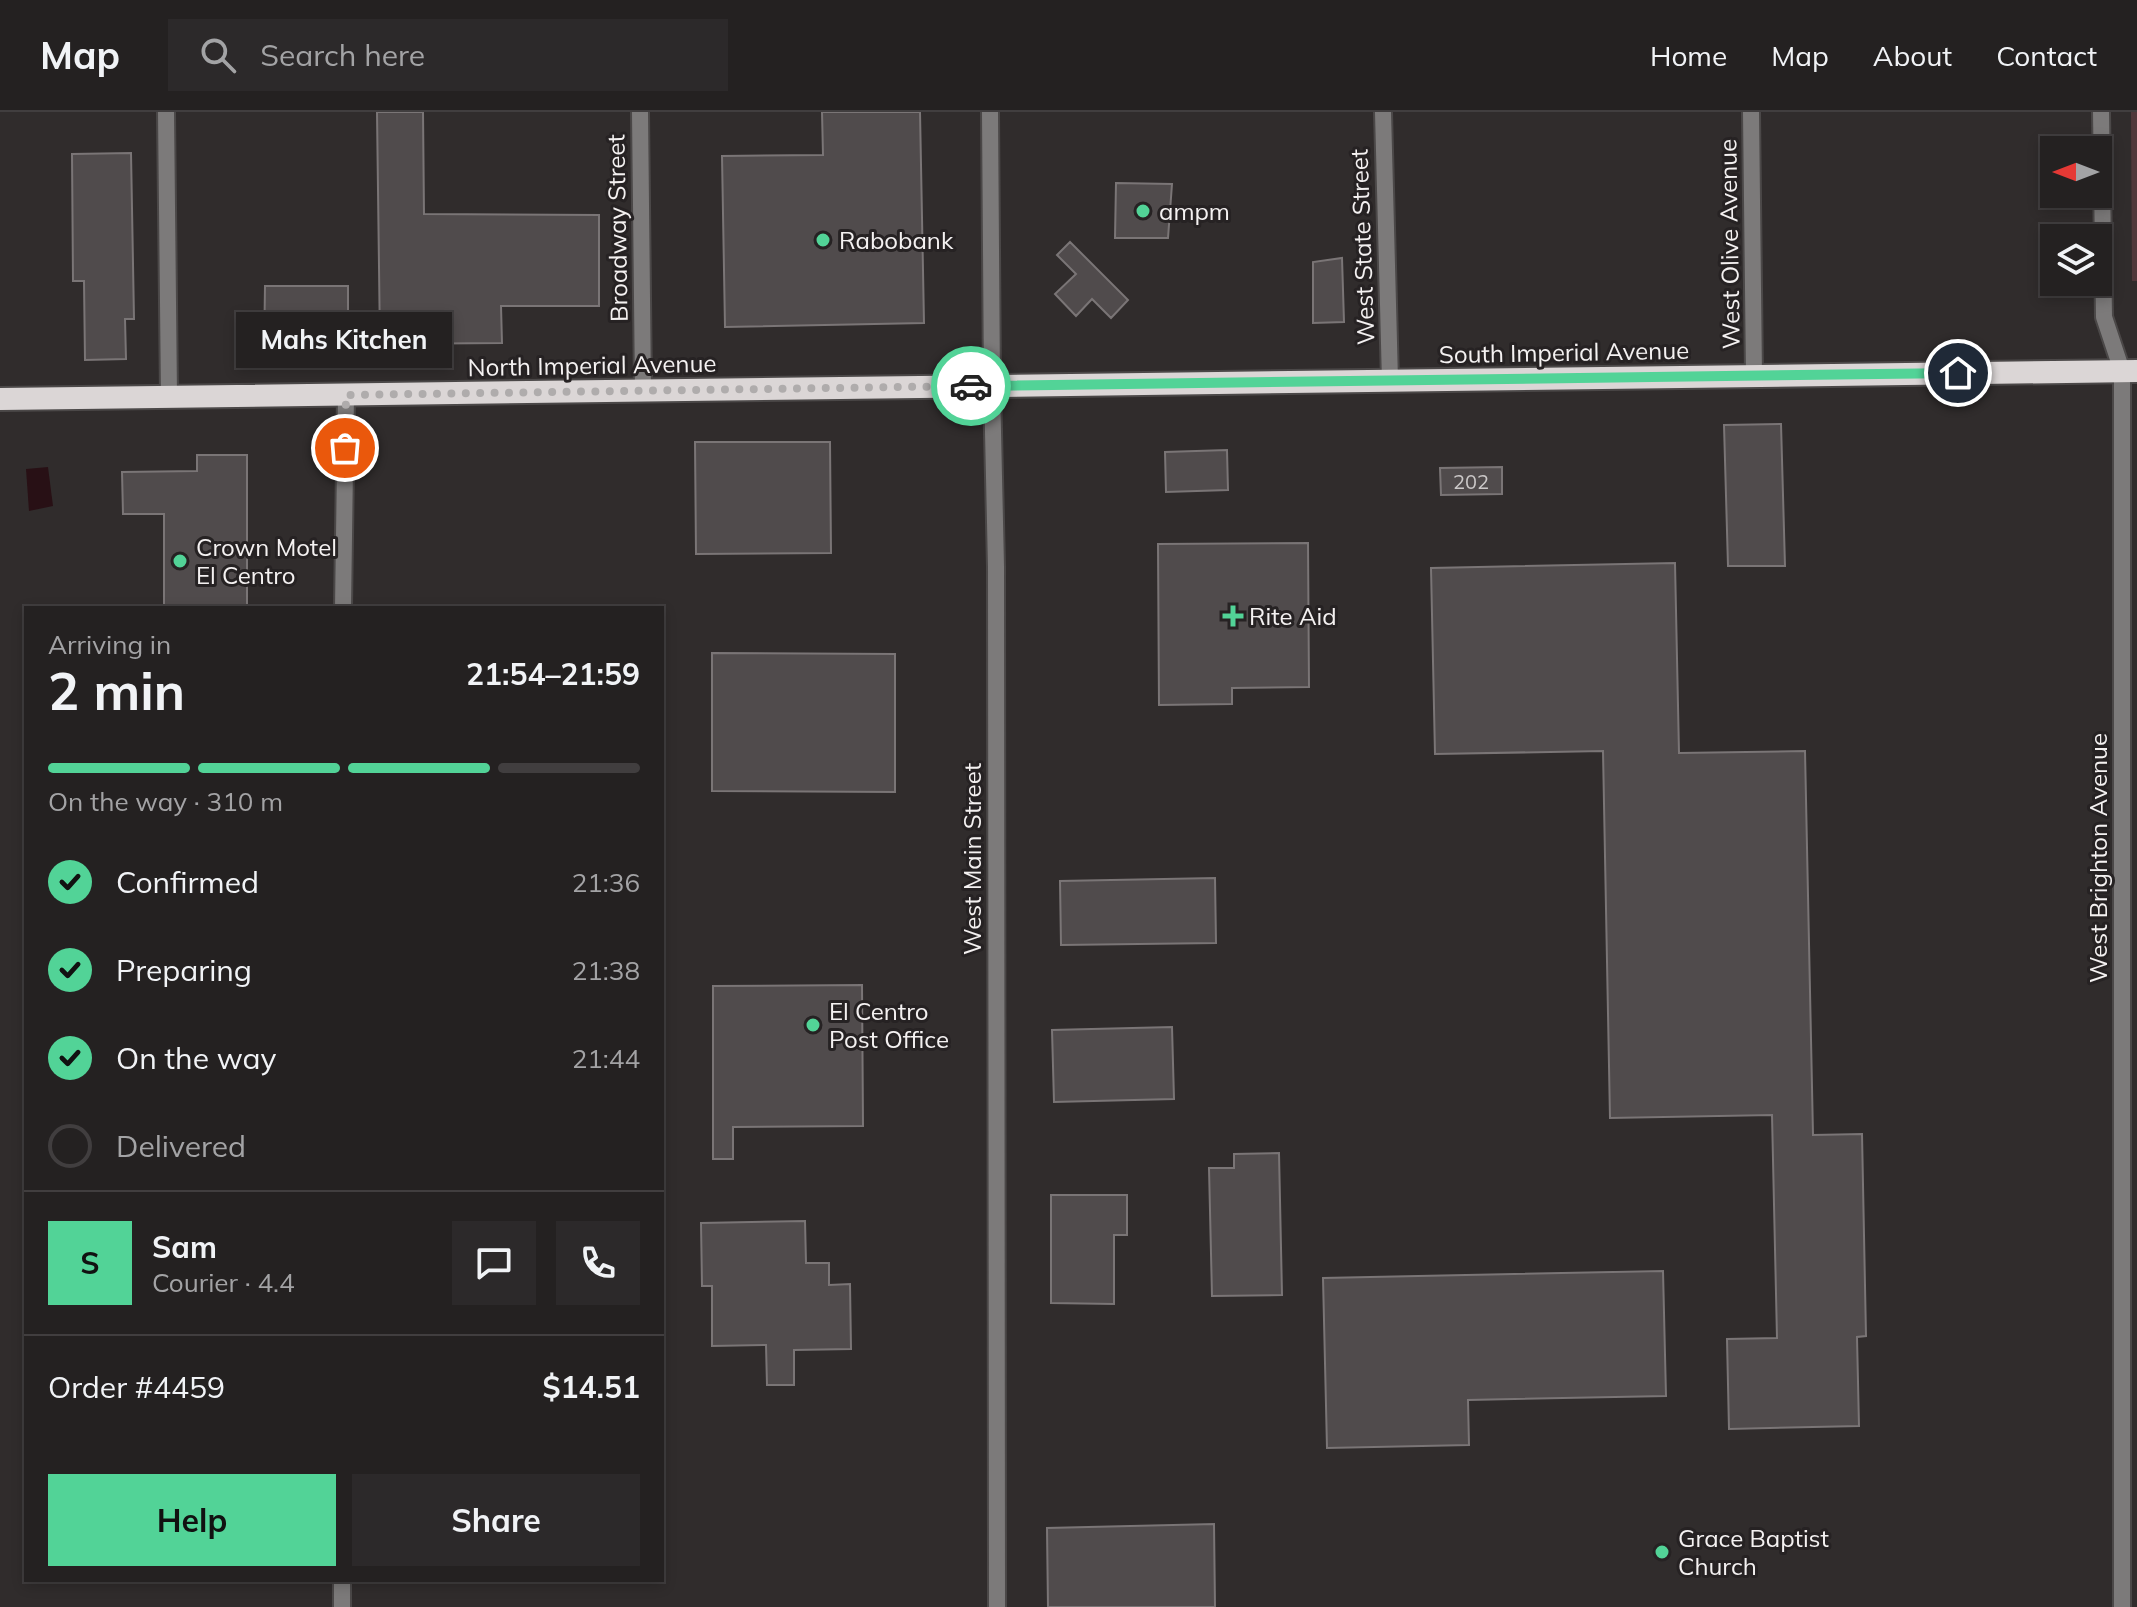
<!DOCTYPE html>
<html lang="en">
<head>
<meta charset="utf-8">
<style>
	:root { --surface:#242121; --page:#2c292a; --text:#f1f3f6; --muted:#a3a3a5; --line:#413e3f; --accent:#52d397 }
	body { margin:0; font-family:Mulish,sans-serif; background:var(--page); color:var(--text); height:100vh; display:flex; flex-direction:column; font-size:30px; white-space:nowrap }
	* { box-sizing:border-box; margin:0 }
	p { font-size:26px; color:var(--muted) }
	.icon { flex:none; width:44px; height:44px; fill:none; stroke:currentColor; stroke-width:2; stroke-linecap:round; stroke-linejoin:round }
	.map { position:relative; flex:1; overflow:hidden }
	.side { position:absolute; left:24px; top:494px; width:640px; height:976px; display:flex; flex-direction:column; background:var(--surface); border-radius:0px; box-shadow:0 4px 12px #0003,0 0 0 2px var(--line) }
	.side>* { flex:none }
	.needle { width:52px; rotate:270deg }
	.controls { position:absolute; left:2040px; top:24px; display:grid; gap:16px }
	.controls a { display:grid; place-items:center; width:72px; height:72px; border-radius:0px; background:var(--surface); box-shadow:0 4px 12px #0003,0 0 0 2px var(--line); font-size:40px }
	.pin { position:absolute; display:grid; place-items:center; width:68px; height:68px; color:#fff; margin:-34px; border:4px solid #fff; border-radius:50%; box-shadow:0 2px 8px #0007 }
	.courier { position:absolute; display:grid; place-items:center; width:80px; height:80px; margin:-40px; border:6px solid #52d397; border-radius:50%; background:#fff; color:#222; box-shadow:0 2px 10px #0007 }
	.bubble { position:absolute; height:56px; border-radius:0px; background:var(--surface); box-shadow:0 4px 12px #0003,0 0 0 2px var(--line); font-size:26px; font-weight:700; line-height:56px; text-align:center }
	.head em { font-style:normal; font-weight:700 }
	.head div { display:flex; flex-direction:column-reverse }
	.head { display:flex; align-items:center; justify-content:space-between; height:136px; padding:0 24px }
	h1 { font-size:52px; font-weight:700; line-height:60px }
	.bar { display:grid; grid-template-columns:repeat(4,1fr); gap:12px 8px; align-content:center; height:96px; padding:0 24px }
	.bar i { height:10px; border-radius:6px; background:var(--line) }
	.bar .current { background:var(--accent) }
	.bar p { grid-column:span 4 }
	.line { display:flex; align-items:center; gap:20px; padding:0 24px; border-top:2px solid var(--line) }
	.line div { flex:1 }
	.round { display:grid; place-items:center; flex:none; width:84px; height:84px; border-radius:0px; background:var(--page) }
	ol { padding:0 24px; list-style:none }
	li { display:flex; align-items:center; gap:24px; height:88px }
	li p { margin-inline-start:auto }
	li .icon { padding:8px; border-radius:50%; background:var(--accent); color:#111; stroke-width:4 }
	li:last-child { color:var(--muted) }
	li i { width:44px; height:44px; border:4px solid var(--line); border-radius:50% }
	.button { display:flex; gap:16px; margin-top:auto; padding:16px 24px }
	.button a { flex:1; height:92px; border-radius:0px; background:var(--accent); color:#111; font-size:32px; font-weight:700; line-height:92px; text-align:center }
	.button a+a { background:var(--page); color:var(--text) }
	header { display:flex; align-items:center; gap:48px; box-sizing:border-box; height:112px; padding:0 40px; background:var(--surface); border-bottom:2px solid var(--line) }
	header strong { font-size:38px }
	nav { display:flex; gap:44px; margin-inline-start:auto; font-size:28px }
	.search { width:560px; height:72px; background:var(--page); display:flex; align-items:center; gap:20px; box-sizing:border-box; padding:0 28px; border-radius:0px; color:var(--muted); font-size:30px }
	.map>svg:first-child { display:block }
	.green { fill:#50383b }
	.water { fill:#281015 }
	.building { fill:#504b4c; stroke:#7a7576; stroke-width:2 }
	.lines { fill:none; stroke-linecap:round; stroke-linejoin:round }
	.minor-casing { stroke:#4b4848; stroke-width:20 }
	.tertiary-casing { stroke:#4b4848; stroke-width:20 }
	.trunk-casing { stroke:#4b4848; stroke-width:26 }
	.minor { stroke:#7c7a7a; stroke-width:16 }
	.tertiary { stroke:#7c7a7a; stroke-width:16 }
	.trunk { stroke:#dbd6d6; stroke-width:22 }
	.done { stroke:#afacac; stroke-width:8; stroke-dasharray:0 14.4 }
	.route { stroke:#52d397; stroke-width:10 }
	.poi-dot { fill:#52d397; stroke:#262223; stroke-width:3 }
	.labels { text-anchor:middle; dominant-baseline:central; stroke-width:6; stroke-linejoin:round; paint-order:stroke }
	.number-label { font-size:20px; fill:#cbc8c8 }
	.poi-label { font-size:24px; fill:#f4f1f1; stroke:#262223; text-anchor:start }
	.street-label { font-size:24px; fill:#f4f1f1; stroke:#262223 }
</style>
</head>
<body>
<header>
<strong>Map</strong>
<div class="search"><svg class="icon" aria-label="search" viewBox="0 0 24 24"><circle cx="10" cy="10" r="6"/><path d="M15 15l6 6"/></svg>Search here</div>
<nav><a>Home</a><a>Map</a><a>About</a><a>Contact</a></nav>
</header>
<div class="map">
<svg width="2137" height="1495" viewBox="0 0 2137 1495">
	<rect width="100%" height="100%" fill="#302c2c"/>
	<!-- green -->
	<path class="green" d="M2131 0H2137V169H2132Z"/>
	<!-- water -->
	<path class="water" d="M48 355 53 394 29 399 26 357Z"/>
	<!-- building -->
	<path class="building" d="M377 0H423L424 102 599 103V194H501L502 231 380 232Z
		M822 0H920L924 211 725 215 722 44 823 43Z
		M131 41 134 207H125L126 247 85 248 84 169H73L72 42Z
		M1116 71 1172 72 1168 126H1115Z
		M1070 130 1128 188 1111 206 1092 187 1076 204 1055 182 1076 162 1057 143Z
		M1342 146 1344 210 1313 211V150Z
		M265 174H348V242L264 241Z
		M1781 312 1785 454H1728L1724 313Z
		M695 330H830L831 441 696 442Z
		M1227 338 1228 378 1166 380 1165 340Z
		M197 343H247V496H164V402H123L122 360 197 359Z
		M1502 355V382L1441 383 1440 356Z
		M1308 431 1309 575 1232 576V592L1159 593 1158 432Z
		M1675 451 1679 641 1805 639 1813 1023 1862 1022 1866 1224 1857 1225 1859 1314 1729 1317 1727 1227 1777 1226 1772 1003 1610 1006 1603 639 1435 642 1431 456Z
		M712 541 895 542V680L712 679Z
		M1215 766 1216 831 1061 833 1060 769Z
		M862 873 863 1014 733 1015V1047H713V874Z
		M1172 915 1174 987 1054 990 1052 918Z
		M1279 1041 1282 1183 1212 1184 1209 1056H1234V1042Z
		M1051 1083H1127V1123H1114V1192L1051 1191Z
		M805 1109 806 1151H829V1173L850 1172 851 1237 794 1238V1273H767L766 1233 712 1234V1174H702L701 1111Z
		M1663 1159 1666 1284 1468 1288 1469 1333 1327 1336 1323 1166Z
		M1214 1412 1215 1495H1048L1047 1416Z"/>
	<g class="lines">
		<defs>
			<path id="minor" d="M166 0 169 285
				M640 0 643 279
				M1751 0 1754 264
				M2101 0 2104 205 2122 259V1495
				M343 496 346 283
				M342 1495V1468"/>
			<path id="tertiary" d="M990 0 992 274 996 455 997 1495
				M1383 0 1390 269"/>
			<path id="trunk" d="M0 287 2137 259"/>
		</defs>
		<!-- minor casing -->
		<use href="#minor" class="minor-casing"/>
		<!-- tertiary casing -->
		<use href="#tertiary" class="tertiary-casing"/>
		<!-- trunk casing -->
		<use href="#trunk" class="trunk-casing"/>
		<!-- minor -->
		<use href="#minor" class="minor"/>
		<!-- tertiary -->
		<use href="#tertiary" class="tertiary"/>
		<!-- trunk -->
		<use href="#trunk" class="trunk"/>
	</g>
	<g class="lines">
		<!-- done -->
		<path class="done" d="M345 336 346 283 971 274"/>
		<!-- route -->
		<path class="route" d="M971 274 1958 261"/>
	</g>
	<!-- markers -->
	<g class="poi-dot">
		<circle cx="1143" cy="99" r="8"/>
		<circle cx="823" cy="128" r="8"/>
		<circle cx="180" cy="449" r="8"/>
		<path d="M1229 492h8v8h8v8h-8v8h-8v-8h-8v-8h8z"/>
		<circle cx="813" cy="913" r="8"/>
		<circle cx="1662" cy="1440" r="8"/>
	</g>
	<g class="labels">
		<!-- number labels -->
		<g class="number-label">
			<text x="1471" y="369">202</text>
		</g>
		<!-- poi labels -->
		<g class="poi-label">
			<text x="1159" y="99">ampm</text>
			<text x="839" y="128">Rabobank</text>
			<text x="196" y="435">Crown Motel<tspan x="196" dy="28">El Centro</tspan></text>
			<text x="1249" y="504">Rite Aid</text>
			<text x="829" y="899">El Centro<tspan x="829" dy="28">Post Office</tspan></text>
			<text x="1678" y="1426">Grace Baptist<tspan x="1678" dy="28">Church</tspan></text>
		</g>
		<!-- street labels -->
		<g class="street-label">
			<text transform="translate(617 116) rotate(-91)">Broadway Street</text>
			<text transform="translate(1729 132) rotate(-91)">West Olive Avenue</text>
			<text transform="translate(1362 135) rotate(-92)">West State Street</text>
			<text transform="translate(1564 240) rotate(-1)">South Imperial Avenue</text>
			<text transform="translate(592 253) rotate(-1)">North Imperial Avenue</text>
			<text transform="translate(2098 746) rotate(-90)">West Brighton Avenue</text>
			<text transform="translate(972 747) rotate(-90)">West Main Street</text>
		</g>
	</g>
</svg>
<div class="controls">
<a><svg class="needle" viewBox="-14 -14 28 28"><path d="M0-13l5 13h-10z" fill="#e53935"/><path d="M0 13l5-13h-10z" fill="#a3a3a5"/></svg></a>
<a><svg class="icon" aria-label="layers" viewBox="0 0 24 24"><path d="M12 4l9 5-9 5-9-5zM3 14l9 5 9-5"/></svg></a>
</div>
<div class="pin" style="left:345px;top:336px;background:#ea580c"><svg class="icon" aria-label="bag" viewBox="0 0 24 24"><path d="M5 8h14l-1 12H6zM9 8a3 3 0 0 1 6 0"/></svg></div>
<div class="pin" style="left:1958px;top:261px;background:#1f2937"><svg class="icon" aria-label="home" viewBox="0 0 24 24"><path d="M3 11l9-7 9 7M6 9v11h12V9"/></svg></div>
<div class="courier" style="left:971px;top:274px"><svg class="icon" aria-label="car" viewBox="0 0 24 24"><path d="M5 17H2v-5l4-1 3-4h7l3 4 3 1v5h-3M9 17h6M6 11h13"/><circle cx="7" cy="17" r="2"/><circle cx="17" cy="17" r="2"/></svg></div>
<div class="bubble" style="left:236px;top:200px;width:216px">Mahs Kitchen</div>
<section class="side">
<div class="head"><div><h1>2 min</h1><p>Arriving in</p></div><em>21:54–21:59</em></div>
<div class="bar"><i class="current"></i><i class="current"></i><i class="current"></i><i></i><p>On the way · 310 m</p></div>
<ol>
<li><svg class="icon" aria-label="check" viewBox="0 0 24 24"><path d="M5 12l5 5 9-10"/></svg>Confirmed<p>21:36</p></li>
<li><svg class="icon" aria-label="check" viewBox="0 0 24 24"><path d="M5 12l5 5 9-10"/></svg>Preparing<p>21:38</p></li>
<li><svg class="icon" aria-label="check" viewBox="0 0 24 24"><path d="M5 12l5 5 9-10"/></svg>On the way<p>21:44</p></li>
<li><i></i>Delivered</li>
</ol>
<div class="line" style="height:144px"><b class="round" style="background:var(--accent);color:#111">S</b><div><b>Sam</b><p>Courier · 4.4</p></div><a class="round"><svg class="icon" aria-label="chat" viewBox="0 0 24 24"><path d="M4 5h16v11H9l-5 4z"/></svg></a><a class="round"><svg class="icon" aria-label="phone" viewBox="0 0 24 24"><path d="M5 4h4l2 5-3 2q2 4 5 5l2-3 5 2v4C11 20 4 13 5 4z"/></svg></a></div>
<div class="line" style="height:104px"><div>Order #4459</div><b>$14.51</b></div>
<div class="button"><a>Help</a><a>Share</a></div>
</section>
</div>
</body>
</html>
